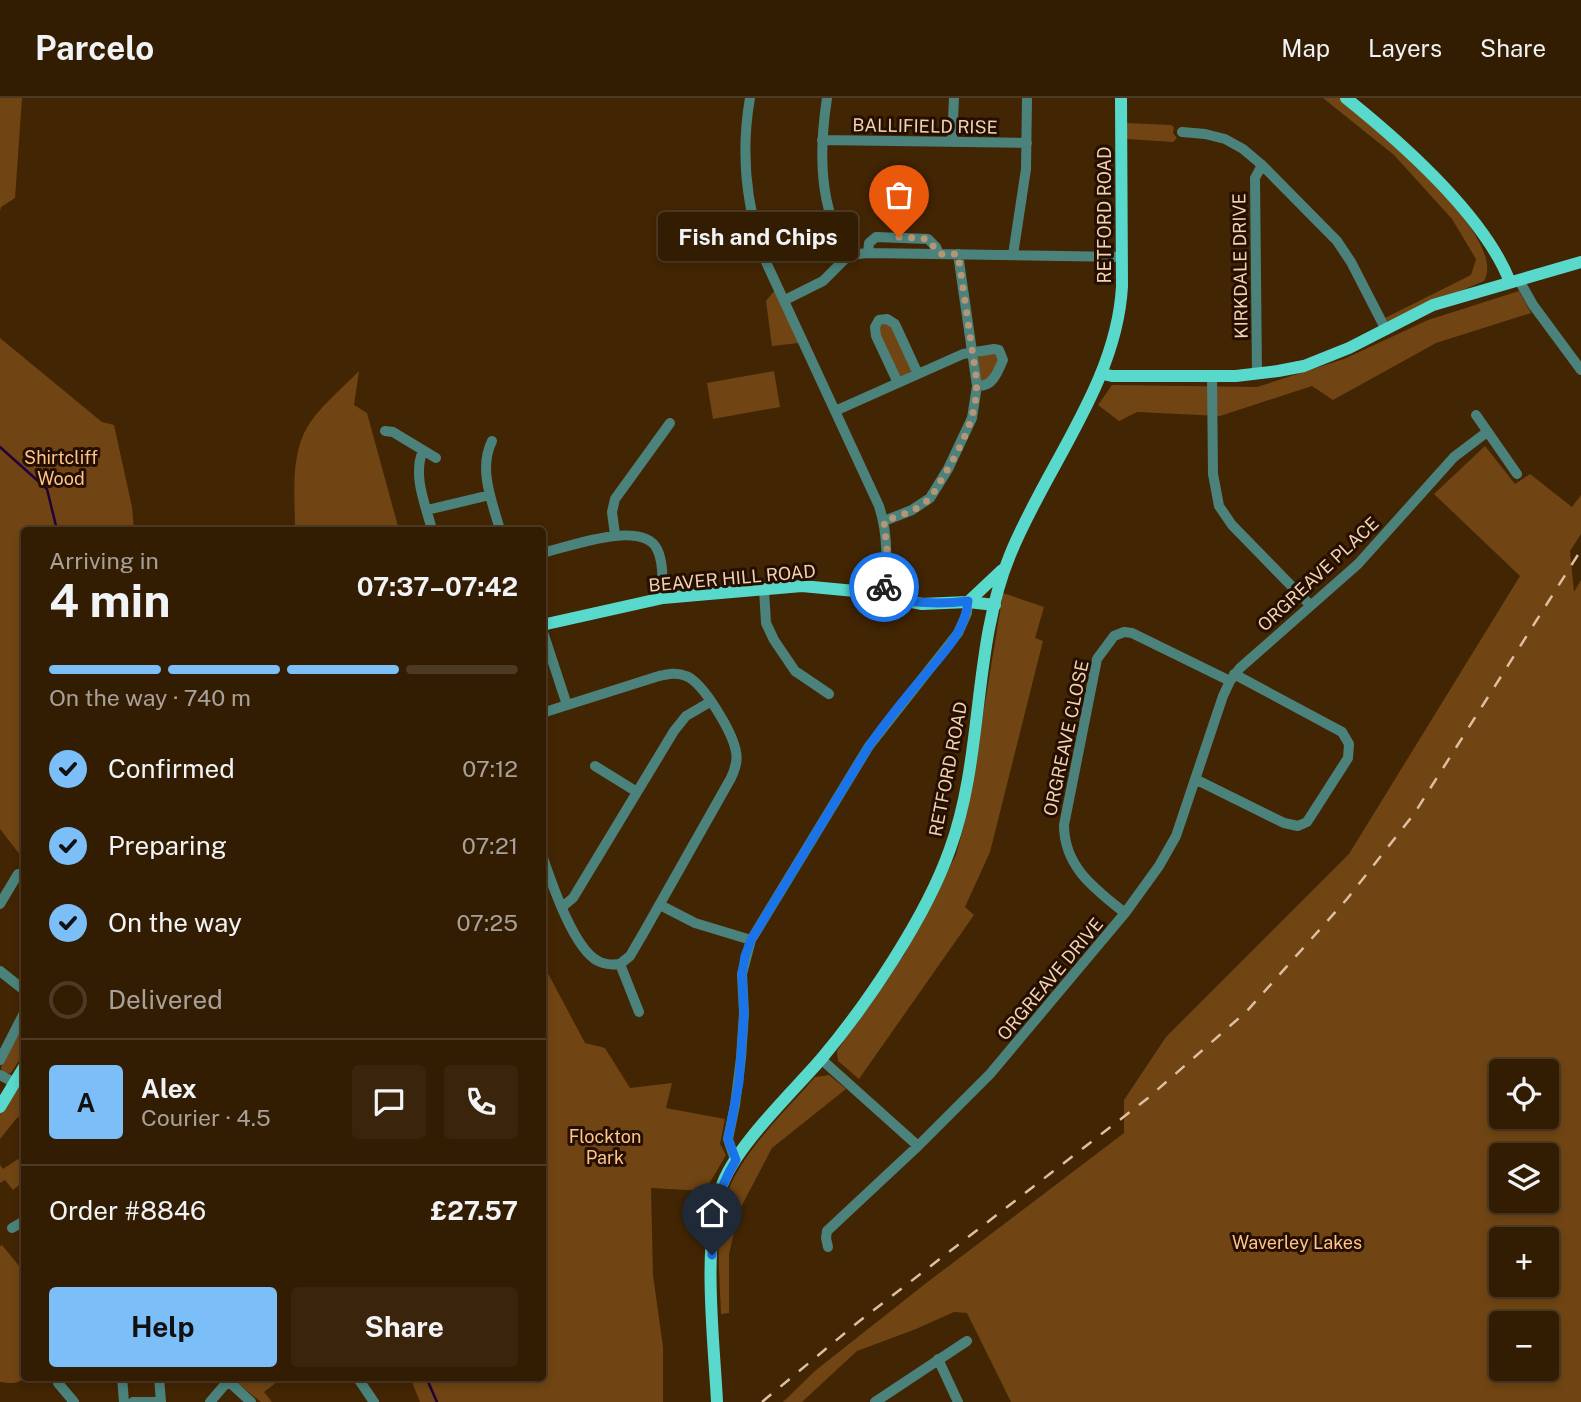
<!DOCTYPE html>
<html lang="en">
<head>
<meta charset="utf-8">
<style>
	:root { --surface:#321c02; --page:#3a250c; --text:#f1f3f6; --muted:#a8a199; --line:#4d3a24; --accent:#7bbef8 }
	body { margin:0; font-family:"Public Sans",sans-serif; background:var(--page); color:var(--text); height:100vh; display:flex; flex-direction:column; font-size:26px; white-space:nowrap }
	* { box-sizing:border-box; margin:0 }
	p { font-size:23px; color:var(--muted) }
	.icon { flex:none; width:38px; height:38px; fill:none; stroke:currentColor; stroke-width:2; stroke-linecap:round; stroke-linejoin:round }
	.map { position:relative; flex:1; overflow:hidden }
	.drawer { position:absolute; left:21px; top:429px; width:525px; height:854px; display:flex; flex-direction:column; background:var(--surface); border-radius:7px; box-shadow:0 4px 10px #0003,0 0 0 2px var(--line) }
	.drawer>* { flex:none }
	.controls { position:absolute; left:1489px; top:961px; display:grid; gap:14px }
	.controls a { display:grid; place-items:center; width:70px; height:70px; border-radius:7px; background:var(--surface); box-shadow:0 4px 10px #0003,0 0 0 2px var(--line); font-size:35px }
	.pin { position:absolute; display:grid; place-items:center; width:60px; height:60px; color:#fff; margin:-72px -30px; border-radius:50% 50% 50% 0; rotate:-45deg; box-shadow:0 0 7px #0007 }
	.pin .icon { rotate:45deg }
	.courier { position:absolute; display:grid; place-items:center; width:70px; height:70px; margin:-35px; border:5px solid #1a73e8; border-radius:50%; background:#fff; color:#222; box-shadow:0 2px 9px #0007 }
	.bubble { position:absolute; height:49px; border-radius:7px; background:var(--surface); box-shadow:0 4px 10px #0003,0 0 0 2px var(--line); font-size:23px; font-weight:700; line-height:49px; text-align:center }
	.headline em { font-style:normal; font-weight:700 }
	.headline div { display:flex; flex-direction:column-reverse }
	.headline { display:flex; align-items:center; justify-content:space-between; height:119px; padding:0 28px }
	h1 { font-size:46px; font-weight:700; line-height:52px }
	.bar { display:grid; grid-template-columns:repeat(4,1fr); gap:10px 7px; align-content:center; height:84px; padding:0 28px }
	.bar i { height:9px; border-radius:5px; background:var(--line) }
	.bar .selected { background:var(--accent) }
	.bar p { grid-column:span 4 }
	.line { display:flex; align-items:center; gap:18px; padding:0 28px; border-top:2px solid var(--line) }
	.line div { flex:1 }
	.round { display:grid; place-items:center; flex:none; width:74px; height:74px; border-radius:7px; background:var(--page) }
	ol { padding:0 28px; list-style:none }
	li { display:flex; align-items:center; gap:21px; height:77px }
	li p { margin-inline-start:auto }
	li .icon { padding:7px; border-radius:50%; background:var(--accent); color:#111; stroke-width:4 }
	li:last-child { color:var(--muted) }
	li i { width:38px; height:38px; border:4px solid var(--line); border-radius:50% }
	.button { display:flex; gap:14px; margin-top:auto; padding:14px 28px }
	.button a { flex:1; height:80px; border-radius:7px; background:var(--accent); color:#111; font-size:28px; font-weight:700; line-height:80px; text-align:center }
	.button a+a { background:var(--page); color:var(--text) }
	header { display:flex; align-items:center; gap:42px; box-sizing:border-box; height:98px; padding:0 35px; background:var(--surface); border-bottom:2px solid var(--line) }
	header strong { font-size:33px }
	nav { display:flex; gap:38px; margin-inline-start:auto; font-size:24px }
	.map>svg:first-child { display:block }
	.green { fill:#704513; fill-rule:evenodd }
	.lines { fill:none; stroke-linecap:round; stroke-linejoin:round }
	.stream { stroke:#22003b; stroke-width:2.5 }
	.minor { stroke:#4b837c; stroke-width:10 }
	.major { stroke:#59d9cc; stroke-width:12 }
	.rail { stroke:#debfa1; stroke-width:2.5; stroke-dasharray:12 12; stroke-linecap:butt }
	.done { stroke:#b49576; stroke-width:7; stroke-dasharray:0 12.6 }
	.route { stroke:#1a73e8; stroke-width:9 }
	.labels { text-anchor:middle; dominant-baseline:central; stroke-width:6; stroke-linejoin:round; paint-order:stroke }
	.street-label { font-size:18px; fill:#f1d2b4; stroke:#250f00 }
	.park-label { font-size:18px; fill:#fec48a; stroke:#250f00 }
</style>
</head>
<body>
<header>
<strong>Parcelo</strong>
<nav><a>Map</a><a>Layers</a><a>Share</a></nav>
</header>
<div class="map">
<svg width="1581" height="1304" viewBox="0 0 1581 1304">
	<rect width="100%" height="100%" fill="#422503"/>
	<!-- green -->
	<path class="green" d="M0 0H22L15 100 1 109 0 113Z
		M1323 0H1341C1372 28 1510 139 1484 183L1388 224 1385 220 1471 177 1476 161 1452 121 1394 57Z
		M1127 25 1171 27 1174 29 1173 35 1177 40 1173 44 1127 41Z
		M775 192 799 245 772 248 766 203Z
		M1519 193 1531 215 1436 245 1333 302 1312 288 1220 318 1137 314 1119 323 1098 307 1112 287 1257 289 1344 261 1428 222Z
		M884 225 891 227 912 271 911 275 903 279 898 278 880 238 879 232Z
		M0 240 102 324 114 327 132 409 134 432H24V762L0 731Z
		M994 253 1000 257 988 284H981L978 260 982 255Z
		M359 273 354 307 367 315 399 432H295C295 402 291 369 302 340 312 314 341 292 359 273Z
		M774 273 780 309 713 321 707 285Z
		M1485 348 1515 386 1530 376 1572 409 1581 397V436L1570 453 1574 494 1581 482V1304H1011L967 1215 954 1214 916 1231 857 1253 802 1304H783L816 1272 925 1186 1124 1035V1002L1166 939 1349 756 1520 478 1434 396ZM1502 973H1547V1018H1502ZM1502 1057H1547V1102H1502ZM1502 1141H1547V1186H1502ZM1502 1225H1547V1270H1502Z
		M1003 495 1044 509 1035 540 1043 543 990 754 965 809 974 817 859 981 838 963 837 953 904 857 956 757 967 715Z
		M543 866 585 945 605 950 630 990 672 985 666 1010 725 1021 720 1046 726 1057 705 1093 651 1090 653 1177 663 1249V1304H420L410 1279H542Z
		M24 926V955L11 975 4 976 1 971 2 965Z
		M24 973 23 1000 24 1016 17 1020 0 1041V1015Z
		M829 977 846 991 772 1050 739 1113 729 1156V1215L721 1216C720 1186 717 1154 720 1124 726 1067 780 1020 815 979Z
		M18 1061 24 1069V1083L13 1092 5 1082 0 1085V1067L3 1071Z
		M2 1147 24 1174 25 1279C17 1287 11 1285 0 1284V1148Z
		M230 1279H280L281 1281 264 1294 272 1304H261Z"/>
	<g class="lines">
		<!-- stream -->
		<path class="stream" d="M0 349 47 391 57 432
			M426 1279 437 1304"/>
		<!-- minor -->
		<path class="minor" d="M750 0C740 57 746 110 766 164L879 408C889 439 887 467 883 499
			M827 0C819 53 818 110 849 157
			M1182 34 1205 36 1225 41 1243 51 1262 67 1337 143 1351 164 1386 232
			M822 42 1027 45
			M952 44 954 0
			M868 155 869 145 876 139 928 141 936 149 939 156
			M849 157 868 155 1122 159
			M1013 157 1026 71 1027 0
			M1519 182 1533 207 1581 272
			M785 202 823 183 849 157
			M1257 276 1255 80 1262 67
			M1212 279 1213 376 1219 408 1232 427 1310 507
			M898 285 876 238 875 229 879 222 887 221 895 226 918 276
			M835 313 963 256 994 251 999 252 1003 262C997 275 993 289 977 288
			M1476 317 1517 376
			M385 333 393 334 436 360
			M492 343C478 371 492 403 500 432
			M423 353C412 377 426 408 432 432
			M427 412 490 397
			M884 423 912 412 930 400 948 371 972 320 977 288 958 156
			M615 437 612 414 615 401 670 325
			M542 455C568 449 642 421 657 451 664 465 662 485 663 500
			M764 492 766 525 774 542 795 573 829 596
			M542 531 567 607
			M542 615 659 578C668 576 677 574 686 578 703 584 733 635 736 654 738 663 735 671 731 680L644 834 630 858 620 866C612 867 605 867 598 863 573 850 551 783 542 757
			M595 668 637 694
			M1195 681 1284 725 1298 728 1307 724 1348 660 1349 646 1342 634 1234 576
			M0 806 18 776
			M660 807 695 825 751 842
			M562 809 573 800 674 633 686 618 710 604
			M1125 815C1095 791 1064 769 1064 727L1097 561 1114 538 1124 534 1132 535 1230 583
			M620 866 639 914
			M0 873 24 892
			M821 961 918 1048
			M0 962 24 915
			M0 977 15 985
			M735 1062 728 1041 735 1007 741 960 744 915 742 876 751 842 869 648 958 535 967 515 968 504
			M12 1130 24 1123
			M828 1149 826 1140 827 1133 918 1048 990 976 1125 815 1159 768 1176 738 1223 598 1230 583 1240 570 1358 466 1454 359 1487 334
			M938 1261 958 1304
			M122 1279 124 1304
			M159 1279 161 1304
			M224 1279 251 1304
			M357 1279 374 1304
			M58 1285 74 1304
			M133 1304H156
			M210 1304 228 1283
			M875 1304 967 1243"/>
		<!-- major -->
		<path class="major" d="M1346 0C1402 45 1484 117 1510 184
			M1103 276 1112 278H1236L1278 273 1304 268 1349 250 1433 207 1581 164
			M968 504 1002 472
			M542 527 663 500 802 488 855 493 922 506 968 504 995 507
			M0 1009 24 969
			M717 1304C714 1243 702 1147 721 1090 734 1049 793 994 822 960 868 905 926 819 950 751 984 658 972 549 1010 457 1046 368 1117 285 1122 188L1121 0"/>
		<!-- rail -->
		<path class="rail" d="M762 1304 857 1225 1148 1000 1247 913 1347 801 1414 716 1581 452"/>
	</g>
	<g class="lines">
		<!-- done -->
		<path class="done" d="M884 489 887 453 884 423C899 418 916 413 928 402 934 396 938 387 943 379 961 349 980 314 976 278L958 156H939L928 141 899 139"/>
		<!-- route -->
		<path class="route" d="M712 1157C713 1120 716 1094 736 1062L728 1041 739 984 744 915 742 876 745 858 751 842 869 648C883 628 898 609 913 591 934 564 965 539 968 503 937 507 912 505 883 499L884 489"/>
	</g>
	<g class="labels">
		<!-- street labels -->
		<g class="street-label">
			<text transform="translate(925 28) rotate(1)">BALLIFIELD RISE</text>
			<text transform="translate(1104 117) rotate(-90)">RETFORD ROAD</text>
			<text transform="translate(1240 168) rotate(-91)">KIRKDALE DRIVE</text>
			<text transform="translate(1318 476) rotate(-43)">ORGREAVE PLACE</text>
			<text transform="translate(732 480) rotate(-5)">BEAVER HILL ROAD</text>
			<text transform="translate(1066 640) rotate(-78)">ORGREAVE CLOSE</text>
			<text transform="translate(948 671) rotate(-79)">RETFORD ROAD</text>
			<text transform="translate(1050 881) rotate(-50)">ORGREAVE DRIVE</text>
		</g>
		<!-- park labels -->
		<g class="park-label">
			<text x="61" y="359">Shirtcliff<tspan x="61" dy="21">Wood</tspan></text>
			<text x="605" y="1038">Flockton<tspan x="605" dy="21">Park</tspan></text>
			<text x="1297" y="1144">Waverley Lakes</text>
		</g>
	</g>
</svg>
<div class="controls">
<a><svg class="icon" aria-label="locate" viewBox="0 0 24 24"><circle cx="12" cy="12" r="6"/><path d="M12 2v4M12 18v4M2 12h4M18 12h4"/></svg></a>
<a><svg class="icon" aria-label="layers" viewBox="0 0 24 24"><path d="M12 4l9 5-9 5-9-5zM3 14l9 5 9-5"/></svg></a>
<a>+</a>
<a>−</a>
</div>
<div class="pin" style="left:899px;top:139px;background:#ea580c"><svg class="icon" aria-label="bag" viewBox="0 0 24 24"><path d="M5 8h14l-1 12H6zM9 8a3 3 0 0 1 6 0"/></svg></div>
<div class="pin" style="left:712px;top:1157px;background:#1f2937"><svg class="icon" aria-label="home" viewBox="0 0 24 24"><path d="M3 11l9-7 9 7M6 9v11h12V9"/></svg></div>
<div class="courier" style="left:884px;top:489px"><svg class="icon" aria-label="bike" viewBox="0 0 24 24"><circle cx="6" cy="16" r="4"/><circle cx="18" cy="16" r="4"/><path d="M6 16l4-8h5l3 8M10 8l3 8H6M13 5h3"/></svg></div>
<div class="bubble" style="left:658px;top:114px;width:200px">Fish and Chips</div>
<section class="drawer">
<div class="headline"><div><h1>4 min</h1><p>Arriving in</p></div><em>07:37–07:42</em></div>
<div class="bar"><i class="selected"></i><i class="selected"></i><i class="selected"></i><i></i><p>On the way · 740 m</p></div>
<ol>
<li><svg class="icon" aria-label="check" viewBox="0 0 24 24"><path d="M5 12l5 5 9-10"/></svg>Confirmed<p>07:12</p></li>
<li><svg class="icon" aria-label="check" viewBox="0 0 24 24"><path d="M5 12l5 5 9-10"/></svg>Preparing<p>07:21</p></li>
<li><svg class="icon" aria-label="check" viewBox="0 0 24 24"><path d="M5 12l5 5 9-10"/></svg>On the way<p>07:25</p></li>
<li><i></i>Delivered</li>
</ol>
<div class="line" style="height:126px"><b class="round" style="background:var(--accent);color:#111">A</b><div><b>Alex</b><p>Courier · 4.5</p></div><a class="round"><svg class="icon" aria-label="chat" viewBox="0 0 24 24"><path d="M4 5h16v11H9l-5 4z"/></svg></a><a class="round"><svg class="icon" aria-label="phone" viewBox="0 0 24 24"><path d="M5 4h4l2 5-3 2q2 4 5 5l2-3 5 2v4C11 20 4 13 5 4z"/></svg></a></div>
<div class="line" style="height:91px"><div>Order #8846</div><b>£27.57</b></div>
<div class="button"><a>Help</a><a>Share</a></div>
</section>
</div>
</body>
</html>
